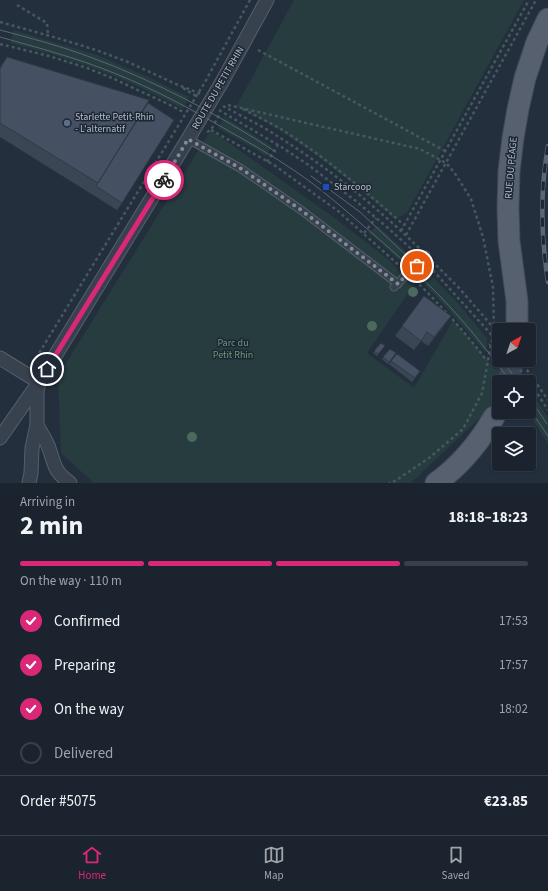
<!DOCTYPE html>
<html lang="en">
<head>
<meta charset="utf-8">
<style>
	:root { --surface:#1b232e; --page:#282f3a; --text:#f1f3f6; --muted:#a0a4aa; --line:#39404a; --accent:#db2777 }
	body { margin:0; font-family:"Source Sans 3",sans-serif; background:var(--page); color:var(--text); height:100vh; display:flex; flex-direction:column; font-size:15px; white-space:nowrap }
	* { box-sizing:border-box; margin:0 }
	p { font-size:13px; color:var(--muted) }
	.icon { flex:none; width:22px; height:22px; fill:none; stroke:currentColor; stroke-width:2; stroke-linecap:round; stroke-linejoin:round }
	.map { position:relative; height:483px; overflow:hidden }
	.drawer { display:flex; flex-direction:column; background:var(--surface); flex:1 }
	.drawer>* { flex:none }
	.needle { width:26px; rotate:40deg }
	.buttons { position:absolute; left:492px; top:323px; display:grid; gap:8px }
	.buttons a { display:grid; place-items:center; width:44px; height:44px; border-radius:4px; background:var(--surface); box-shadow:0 1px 3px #0004,0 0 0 1px var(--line); font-size:20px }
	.pin { position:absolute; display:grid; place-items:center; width:34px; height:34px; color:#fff; margin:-17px; border:2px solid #fff; border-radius:50%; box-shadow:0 1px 4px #0007 }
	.courier { position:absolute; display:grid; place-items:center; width:40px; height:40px; margin:-20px; border:3px solid #db2777; border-radius:50%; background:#fff; color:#222; box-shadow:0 1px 5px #0007 }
	.headline em { font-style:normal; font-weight:700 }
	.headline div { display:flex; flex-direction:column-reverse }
	.headline { display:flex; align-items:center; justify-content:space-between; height:68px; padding:0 20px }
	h1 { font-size:26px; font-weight:700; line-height:30px }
	.bar { display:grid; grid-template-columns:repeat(4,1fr); gap:6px 4px; align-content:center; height:48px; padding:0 20px }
	.bar i { height:5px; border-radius:3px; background:var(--line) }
	.bar .selected { background:var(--accent) }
	.bar p { grid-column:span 4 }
	.line { display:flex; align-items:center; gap:10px; padding:0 20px; border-top:1px solid var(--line) }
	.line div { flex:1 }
	ol { padding:0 20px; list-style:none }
	li { display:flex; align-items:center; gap:12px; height:44px }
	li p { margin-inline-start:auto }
	li .icon { padding:4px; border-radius:50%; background:var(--accent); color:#fff; stroke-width:4 }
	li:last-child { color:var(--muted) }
	li i { width:22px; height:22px; border:2px solid var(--line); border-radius:50% }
	.menu { display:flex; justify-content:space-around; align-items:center; height:56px; border-top:1px solid var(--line); background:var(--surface); font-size:11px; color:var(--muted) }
	.menu a { display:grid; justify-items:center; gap:2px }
	.menu .selected { color:var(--accent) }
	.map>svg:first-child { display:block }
	.green { fill:#263c3f }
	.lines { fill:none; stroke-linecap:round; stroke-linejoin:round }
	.primary-tunnel { stroke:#3a4453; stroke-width:21; stroke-dasharray:21 10; stroke-linecap:butt }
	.lane-casing { stroke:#565f6c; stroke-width:9 }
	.street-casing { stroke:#565f6c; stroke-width:15 }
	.primary-casing { stroke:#414a57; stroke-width:23 }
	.path { stroke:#44595c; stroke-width:2.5; stroke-dasharray:3 3; stroke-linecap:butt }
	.lane { stroke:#38414e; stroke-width:7 }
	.street { stroke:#38414e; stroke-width:13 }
	.primary { stroke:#56606e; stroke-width:21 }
	.tram { stroke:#5a6575; stroke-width:1 }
	.rail-casing { stroke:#5a6575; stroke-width:4.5 }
	.rail { stroke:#1d2633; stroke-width:3; stroke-dasharray:9; stroke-linecap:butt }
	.tree { fill:#4b6a5d }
	.wall { fill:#3b4654 }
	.shaded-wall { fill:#303945 }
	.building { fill:#455162; stroke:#303945 }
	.done { stroke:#828b98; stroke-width:4; stroke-dasharray:0 7.2 }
	.route { stroke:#db2777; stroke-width:5 }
	.service-dot { fill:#5c6f8a; stroke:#1d2633; stroke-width:1.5 }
	.transit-dot { fill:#1a4fb4; stroke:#1d2633; stroke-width:1.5 }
	.labels { text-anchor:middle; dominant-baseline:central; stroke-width:3; stroke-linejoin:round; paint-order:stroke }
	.street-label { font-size:10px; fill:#b4bcc9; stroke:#1d2633 }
	.poi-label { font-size:10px; fill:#b4bcc9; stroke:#1d2633; text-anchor:start }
	.park-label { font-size:10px; fill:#6b9a76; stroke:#1d2633 }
</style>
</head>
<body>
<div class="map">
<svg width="548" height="483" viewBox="0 0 548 483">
	<rect width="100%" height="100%" fill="#242f3e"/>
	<!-- green -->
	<path class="green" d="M294 0H524L407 213 395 219C359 187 322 158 282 132 268 123 252 115 236 107Z
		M14 30 97 55 146 76 189 97 183 109C150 91 115 75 79 63 56 55 33 49 10 43Z
		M224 117 272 146 266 156 255 149 218 128Z
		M211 130 332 216 388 259 413 286 367 353 414 388 453 320 499 373 494 365 498 348 499 349V360H507L524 382H507L506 381 505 382H499V392L485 413 411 483H94L61 453 58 376Z
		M377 225 416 261 407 268 385 247 369 233Z
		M424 268 456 301 487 338 486 353 445 306 419 279Z
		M529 389 548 417V444L528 412H529Z"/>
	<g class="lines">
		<!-- primary-tunnel -->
		<path class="primary-tunnel" d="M508 382 514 360"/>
		<defs>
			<path id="lane" d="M188 139 240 168 301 210 398 284
				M394 287 408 273 417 266 426 255"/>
			<path id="street" d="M0 358 39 382
				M37 425C41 433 46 440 49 448 55 466 54 471 70 483
				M0 438 37 385
				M29 483 31 473 32 448 37 425V391L39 382 188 139 222 82 267 0"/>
			<path id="primary" d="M517 321V301L509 241 508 208 509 171 513 138 518 109 525 78 537 42 548 19
				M436 483C461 465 479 443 494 417"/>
		</defs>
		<!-- lane casing -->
		<use href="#lane" class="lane-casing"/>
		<!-- street casing -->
		<use href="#street" class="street-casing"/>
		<!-- primary casing -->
		<use href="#primary" class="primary-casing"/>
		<!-- path -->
		<path class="path" d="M17 5 47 23 48 35
			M0 22 57 38 96 50 128 62 176 84 201 94
			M0 44 49 56 87 68 112 78 170 105 185 113
			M258 50 445 151
			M183 88 196 96
			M228 105 420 149 446 163 454 172 471 199 483 237 493 287 494 328 482 393 463 429 429 458 395 481 389 483
			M223 106C239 115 257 123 274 134 326 166 376 206 420 249
			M243 109C256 116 269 122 281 129 325 157 365 191 404 225
			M219 110 283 148 307 164 357 202 388 228 417 254
			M211 130 274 165 295 180 338 211 401 267
			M207 132 211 130 220 113
			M267 162 278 145
			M401 231 529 0
			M364 233 376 218
			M406 235 536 0
			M432 261 459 288 499 334
			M429 266 499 343
			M415 280C441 306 465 332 487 361
			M513 360 535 390 548 410
			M520 360 548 400
			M33 363 205 82 250 0"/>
		<!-- lane -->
		<use href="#lane" class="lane"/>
		<!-- street -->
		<use href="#street" class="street"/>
		<!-- primary -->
		<use href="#primary" class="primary"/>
		<!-- tram -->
		<path class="tram" d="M0 30C30 38 61 46 90 57 155 81 218 114 276 152
			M0 37C39 48 77 58 114 73 154 89 191 109 227 130 250 143 273 156 295 171 320 188 343 208 366 228 399 256 431 285 460 318 478 338 494 360 511 382
			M311 176 360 212 407 256
			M489 344 499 356
			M502 360 518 382
			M529 397 547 424
			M529 408 548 436"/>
		<defs>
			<path id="rail" d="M548 146C540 191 541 237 548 282"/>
		</defs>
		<!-- rail casing -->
		<use href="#rail" class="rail-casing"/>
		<!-- rail -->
		<use href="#rail" class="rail"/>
	</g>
	<!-- trees -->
	<g class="tree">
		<circle cx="413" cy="292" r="5"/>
		<circle cx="372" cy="326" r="5"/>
		<circle cx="192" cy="437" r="5"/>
	</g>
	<!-- wall -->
	<path class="wall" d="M7 57 148 103 122 203 117 210 0 137V67Z
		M424 296 444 326 428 346 421 341 414 350 395 336Z
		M381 343 385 346 377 356 373 353Z
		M390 349 396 353 388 364 382 359Z
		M397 354 420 371 412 382 389 364Z"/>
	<!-- shaded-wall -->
	<path class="shaded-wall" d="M451 316 444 326 428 346 434 337Z"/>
	<!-- building -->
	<path class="building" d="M7 57 149 100 98 183 0 123V69Z
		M148 103 174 120 122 203 96 186Z
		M424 296 451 316 434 337 427 332 421 341 402 326Z
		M381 343 385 346 378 354 374 351Z
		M390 349 396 353 389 362 383 357Z
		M397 354 420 371 415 378 391 361Z"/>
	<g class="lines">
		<!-- done -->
		<path class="done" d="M164 180 188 139 240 168 301 210 398 284 408 273 417 266"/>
		<!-- route -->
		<path class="route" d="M47 369 164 180"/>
	</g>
	<!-- markers -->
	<circle class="service-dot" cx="67" cy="123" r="4"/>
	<rect class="transit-dot" x="322" y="183" width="8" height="8" rx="2"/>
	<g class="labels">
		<!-- street labels -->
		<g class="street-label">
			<text transform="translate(218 88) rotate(-60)">ROUTE DU PETIT RHIN</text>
			<text transform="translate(511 168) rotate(-85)">RUE DU PÉAGE</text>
		</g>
		<!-- poi labels -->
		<g class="poi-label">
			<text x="75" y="117">Starlette Petit-Rhin<tspan x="75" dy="12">- L'alternatif</tspan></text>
			<text x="334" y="187">Starcoop</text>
		</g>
		<!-- park labels -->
		<g class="park-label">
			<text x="233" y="343">Parc du<tspan x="233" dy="12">Petit Rhin</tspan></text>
		</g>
	</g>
</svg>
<div class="buttons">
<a><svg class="needle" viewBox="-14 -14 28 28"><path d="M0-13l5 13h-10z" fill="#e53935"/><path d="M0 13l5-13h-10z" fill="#a0a4aa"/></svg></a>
<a><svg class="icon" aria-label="locate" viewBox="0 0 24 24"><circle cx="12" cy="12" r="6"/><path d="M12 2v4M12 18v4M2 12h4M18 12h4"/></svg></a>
<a><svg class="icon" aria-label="layers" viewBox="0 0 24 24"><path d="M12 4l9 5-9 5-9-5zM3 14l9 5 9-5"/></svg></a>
</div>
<div class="pin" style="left:417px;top:266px;background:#ea580c"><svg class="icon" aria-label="bag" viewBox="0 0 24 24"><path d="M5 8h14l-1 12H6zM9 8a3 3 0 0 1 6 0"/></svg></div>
<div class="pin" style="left:47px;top:369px;background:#1f2937"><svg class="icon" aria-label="home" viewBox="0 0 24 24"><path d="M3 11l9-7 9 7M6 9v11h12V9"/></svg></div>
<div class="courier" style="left:164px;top:180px"><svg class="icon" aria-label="bike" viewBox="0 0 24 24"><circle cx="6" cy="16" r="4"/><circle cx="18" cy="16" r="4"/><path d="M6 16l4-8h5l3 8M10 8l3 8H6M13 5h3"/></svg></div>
</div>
<section class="drawer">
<div class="headline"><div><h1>2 min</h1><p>Arriving in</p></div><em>18:18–18:23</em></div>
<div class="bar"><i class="selected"></i><i class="selected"></i><i class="selected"></i><i></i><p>On the way · 110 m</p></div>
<ol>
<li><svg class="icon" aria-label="check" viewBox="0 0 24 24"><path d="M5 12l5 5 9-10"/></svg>Confirmed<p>17:53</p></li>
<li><svg class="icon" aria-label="check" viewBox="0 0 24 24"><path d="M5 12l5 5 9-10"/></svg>Preparing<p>17:57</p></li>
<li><svg class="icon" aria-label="check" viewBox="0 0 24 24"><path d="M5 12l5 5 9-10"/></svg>On the way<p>18:02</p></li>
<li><i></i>Delivered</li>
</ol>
<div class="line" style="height:52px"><div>Order #5075</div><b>€23.85</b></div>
</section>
<nav class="menu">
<a class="selected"><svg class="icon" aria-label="home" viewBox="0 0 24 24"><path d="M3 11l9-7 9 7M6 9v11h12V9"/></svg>Home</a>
<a><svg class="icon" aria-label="map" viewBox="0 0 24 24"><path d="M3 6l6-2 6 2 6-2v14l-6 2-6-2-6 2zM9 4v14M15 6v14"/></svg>Map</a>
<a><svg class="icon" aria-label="saved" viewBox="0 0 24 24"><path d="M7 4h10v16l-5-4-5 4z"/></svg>Saved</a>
</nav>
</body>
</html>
